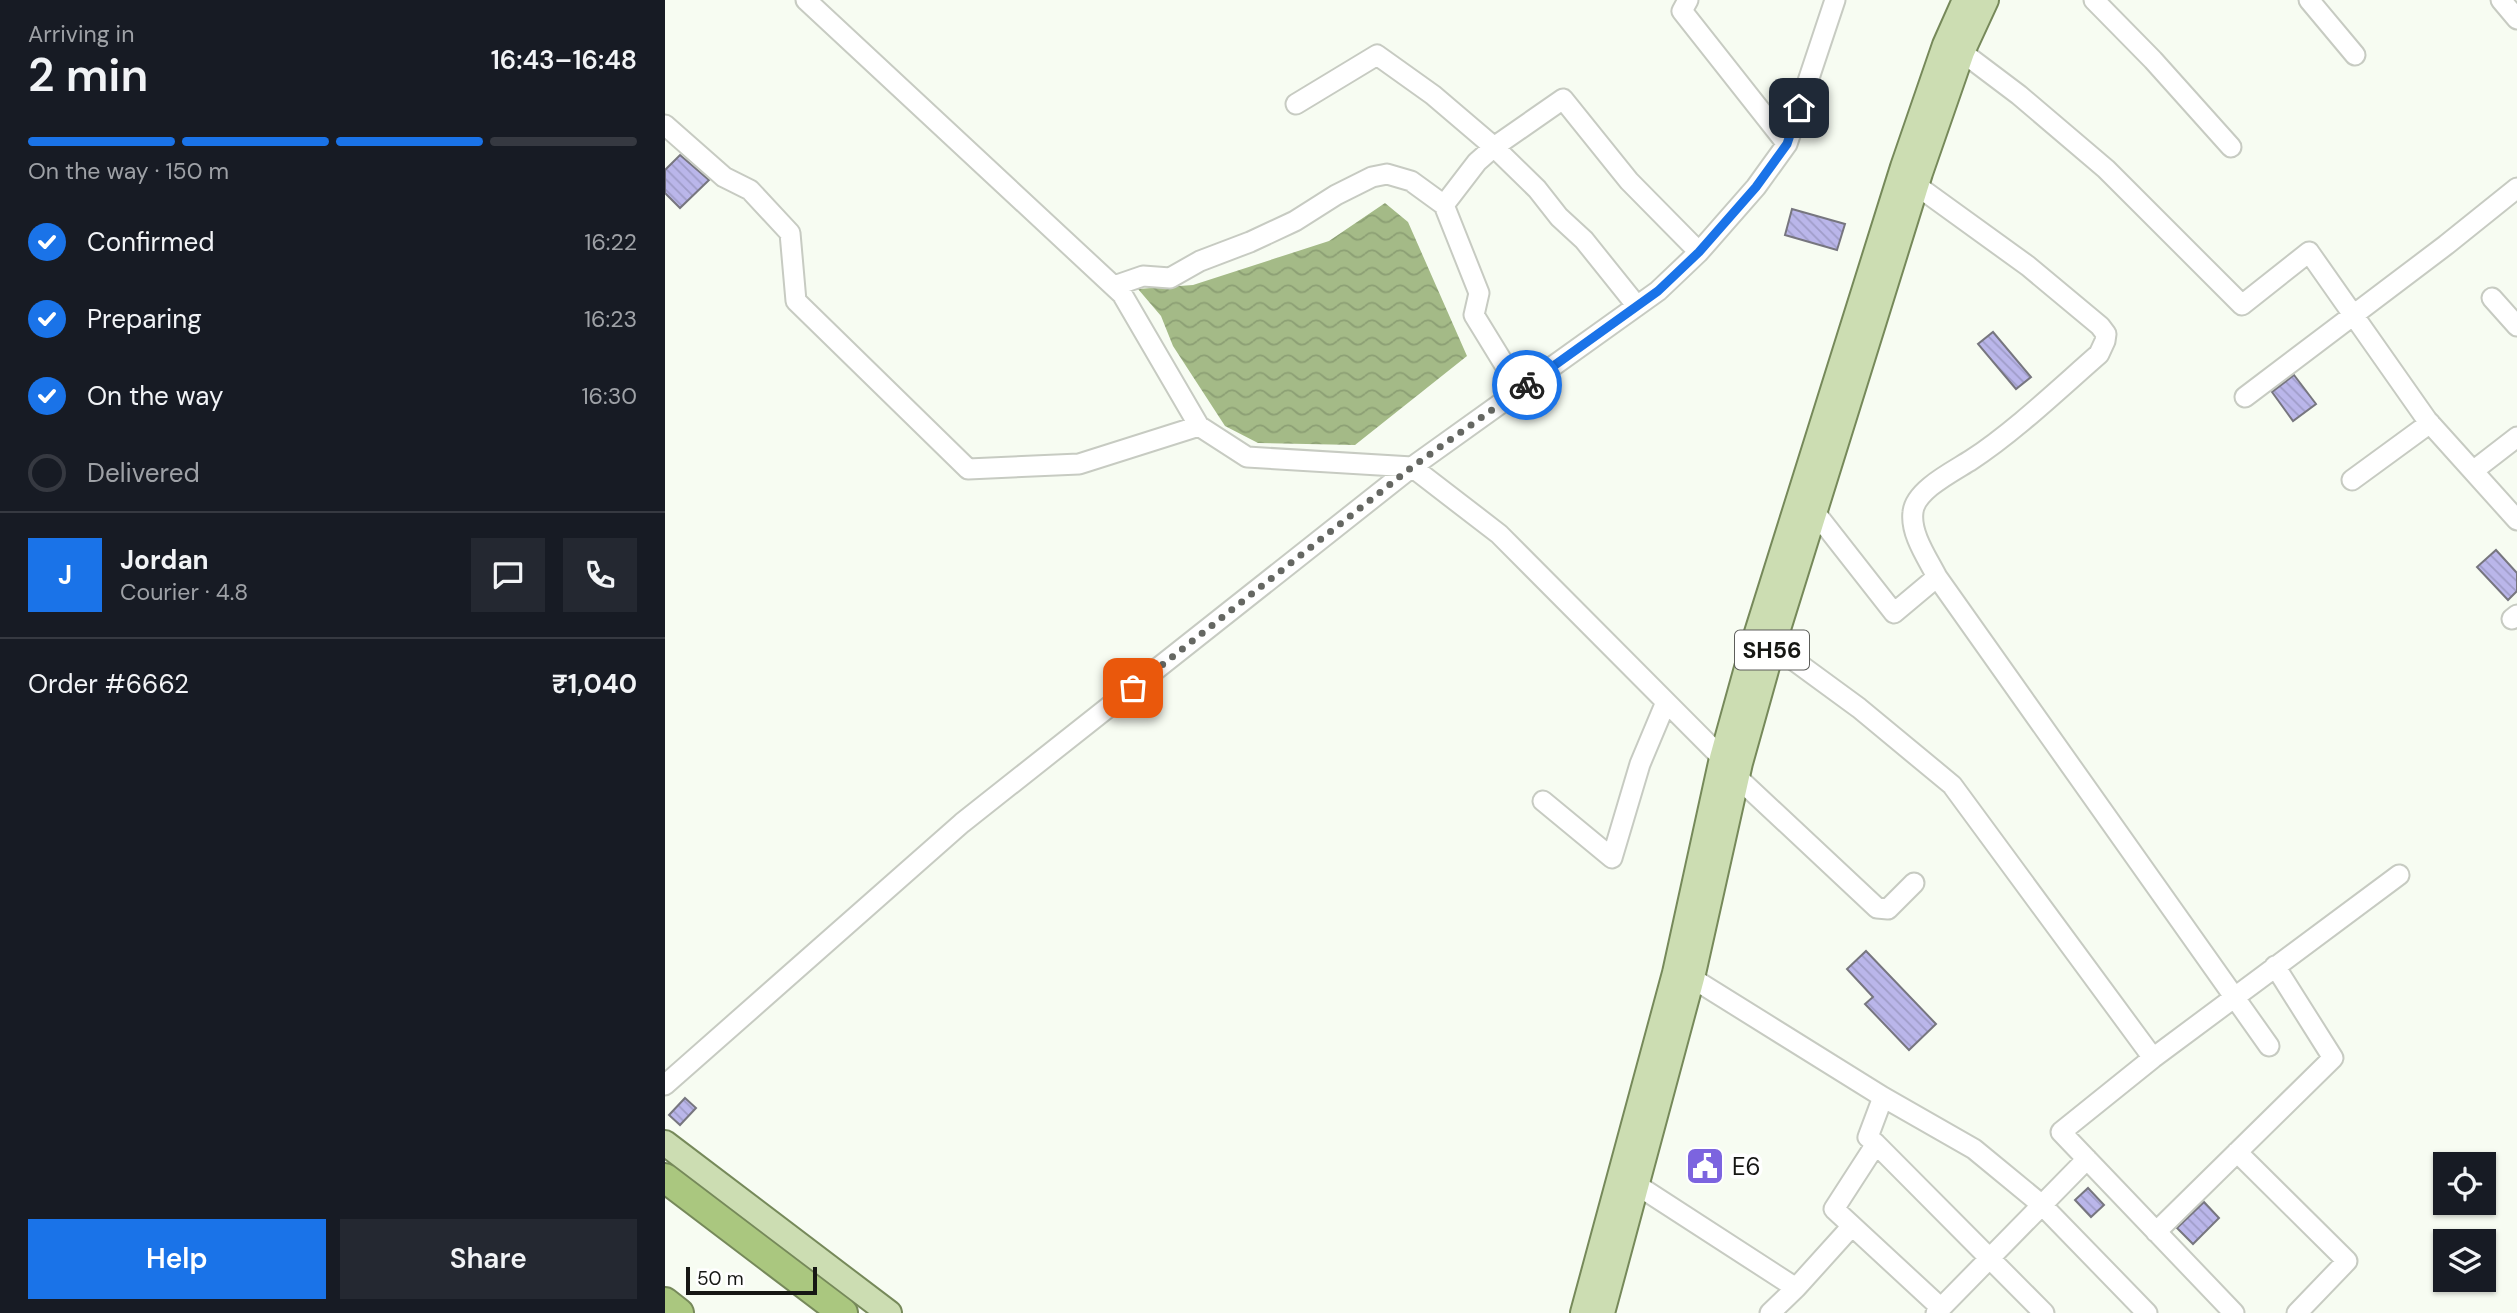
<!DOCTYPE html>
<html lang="en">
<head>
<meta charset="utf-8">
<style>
	:root { --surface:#171b24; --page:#242831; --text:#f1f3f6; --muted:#9ea1a6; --line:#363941; --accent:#1a73e8 }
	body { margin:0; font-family:"DM Sans",sans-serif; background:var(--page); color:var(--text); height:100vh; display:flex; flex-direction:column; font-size:26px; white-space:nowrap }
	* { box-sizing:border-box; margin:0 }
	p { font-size:23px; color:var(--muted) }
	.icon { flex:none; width:38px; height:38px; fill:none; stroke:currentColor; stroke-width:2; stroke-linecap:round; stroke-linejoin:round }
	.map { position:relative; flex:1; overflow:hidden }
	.panel { display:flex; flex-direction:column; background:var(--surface); width:665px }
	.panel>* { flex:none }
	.fabs { position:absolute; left:1768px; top:1152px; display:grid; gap:14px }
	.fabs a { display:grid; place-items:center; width:63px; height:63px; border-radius:0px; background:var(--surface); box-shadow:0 2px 5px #0004; font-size:35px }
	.scale { position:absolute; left:21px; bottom:18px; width:131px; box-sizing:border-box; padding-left:7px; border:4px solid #161714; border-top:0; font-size:19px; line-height:24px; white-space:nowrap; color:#161714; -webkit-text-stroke:5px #fff; paint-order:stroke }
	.pin { position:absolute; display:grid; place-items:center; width:60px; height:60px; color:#fff; margin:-30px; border-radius:14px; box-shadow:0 4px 10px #0006 }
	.courier { position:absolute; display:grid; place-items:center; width:70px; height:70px; margin:-35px; border:5px solid #1a73e8; border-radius:50%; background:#fff; color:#222; box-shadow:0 2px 9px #0007 }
	.summary em { font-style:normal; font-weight:600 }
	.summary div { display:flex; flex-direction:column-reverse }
	.summary { display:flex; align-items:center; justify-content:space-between; height:119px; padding:0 28px }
	h1 { font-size:46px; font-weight:600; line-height:52px }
	.bar { display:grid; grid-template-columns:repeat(4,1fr); gap:10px 7px; align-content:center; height:84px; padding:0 28px }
	.bar i { height:9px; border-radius:5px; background:var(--line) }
	.bar .on { background:var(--accent) }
	.bar p { grid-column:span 4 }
	.line { display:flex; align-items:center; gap:18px; padding:0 28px; border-top:2px solid var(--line) }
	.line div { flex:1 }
	.round { display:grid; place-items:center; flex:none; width:74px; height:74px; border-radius:0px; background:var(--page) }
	ol { padding:0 28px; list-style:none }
	li { display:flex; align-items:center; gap:21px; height:77px }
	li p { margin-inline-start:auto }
	li .icon { padding:7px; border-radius:50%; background:var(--accent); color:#fff; stroke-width:4 }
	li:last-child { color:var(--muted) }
	li i { width:38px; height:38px; border:4px solid var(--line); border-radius:50% }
	.primary-button { display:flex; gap:14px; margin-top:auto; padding:14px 28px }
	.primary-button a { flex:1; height:80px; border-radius:0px; background:var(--accent); color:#fff; font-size:28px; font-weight:600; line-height:80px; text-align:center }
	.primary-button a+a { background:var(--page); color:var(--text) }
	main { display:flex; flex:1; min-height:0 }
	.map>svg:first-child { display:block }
	.water { fill:url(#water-waves) }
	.building { fill:url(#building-back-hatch); stroke:#77767f; stroke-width:2 }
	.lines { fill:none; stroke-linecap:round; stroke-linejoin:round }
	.minor-casing { stroke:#c7cbc2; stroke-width:23 }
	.major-casing { stroke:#76895a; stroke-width:28 }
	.highway-casing { stroke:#76895a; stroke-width:32 }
	.minor { stroke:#fff; stroke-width:19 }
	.major { stroke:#ccddb2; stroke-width:24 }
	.highway { stroke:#aac77f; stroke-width:28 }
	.done { stroke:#656762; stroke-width:7; stroke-dasharray:0 12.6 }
	.route { stroke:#1a73e8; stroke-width:9 }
	.labels { text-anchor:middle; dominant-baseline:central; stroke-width:7; stroke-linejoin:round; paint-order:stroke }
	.shield { fill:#fff; stroke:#5c5d5a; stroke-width:2 }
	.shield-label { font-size:23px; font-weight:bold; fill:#161714 }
	.poi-label { font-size:24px; fill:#161714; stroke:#fff; text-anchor:start }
</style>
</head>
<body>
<main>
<section class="panel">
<div class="summary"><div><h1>2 min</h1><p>Arriving in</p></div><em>16:43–16:48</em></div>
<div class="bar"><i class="on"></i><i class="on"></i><i class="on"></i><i></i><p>On the way · 150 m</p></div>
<ol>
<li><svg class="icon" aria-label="check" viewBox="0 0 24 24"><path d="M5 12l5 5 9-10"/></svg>Confirmed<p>16:22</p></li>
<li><svg class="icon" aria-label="check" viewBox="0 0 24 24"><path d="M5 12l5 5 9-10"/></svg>Preparing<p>16:23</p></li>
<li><svg class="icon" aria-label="check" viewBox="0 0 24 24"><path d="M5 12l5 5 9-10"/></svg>On the way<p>16:30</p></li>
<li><i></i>Delivered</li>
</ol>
<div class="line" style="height:126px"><b class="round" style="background:var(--accent);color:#fff">J</b><div><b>Jordan</b><p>Courier · 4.8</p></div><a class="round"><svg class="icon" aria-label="chat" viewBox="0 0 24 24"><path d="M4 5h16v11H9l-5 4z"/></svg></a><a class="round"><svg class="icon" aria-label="phone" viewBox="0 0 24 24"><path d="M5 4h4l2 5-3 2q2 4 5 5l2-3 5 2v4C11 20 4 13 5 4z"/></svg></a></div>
<div class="line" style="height:91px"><div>Order #6662</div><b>₹1,040</b></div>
<div class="primary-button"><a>Help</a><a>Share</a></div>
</section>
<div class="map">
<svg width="1852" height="1313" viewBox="0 0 1852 1313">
	<defs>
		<pattern id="water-waves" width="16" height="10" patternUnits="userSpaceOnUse" patternTransform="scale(1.75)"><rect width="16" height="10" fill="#a4ba87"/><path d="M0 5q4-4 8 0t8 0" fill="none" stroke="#8c9f74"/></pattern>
		<pattern id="building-back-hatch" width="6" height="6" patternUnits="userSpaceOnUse" patternTransform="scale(1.75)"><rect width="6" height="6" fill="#bab6ea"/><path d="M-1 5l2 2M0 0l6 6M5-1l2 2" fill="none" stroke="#9f9cc8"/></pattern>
	</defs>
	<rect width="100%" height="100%" fill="#f7fcf2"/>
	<!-- water -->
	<path class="water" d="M720 203 743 222 802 356 690 445 593 443 560 426 508 346 496 316 473 289 528 285 664 241Z"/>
	<!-- building -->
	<path class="building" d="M15 155 44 180 15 208 0 193V170Z
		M1127 209 1180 224 1172 250 1120 235Z
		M1328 332 1366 377 1351 389 1313 344Z
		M1629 375 1651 404 1628 421 1607 392Z
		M1831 550 1852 573V591L1843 600 1812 567Z
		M1201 951 1271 1024 1244 1050 1200 1004 1208 997 1182 969Z
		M20 1098 31 1108 15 1125 4 1115Z
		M1423 1188 1439 1205 1426 1217 1410 1200Z
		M1539 1202 1554 1218 1528 1244 1512 1228Z"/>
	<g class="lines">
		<defs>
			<path id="minor" d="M141 0 457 294 534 426 582 457 747 467 834 534 1057 758
				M1023 0 1017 11 1122 144
				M1429 0 1488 60 1566 147
				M1644 0 1690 55
				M1836 0 1852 19
				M1297 52 1354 95 1441 169 1577 305 1644 252 1762 420 1852 520
				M631 104 712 55 768 95 829 147 872 189 894 217 919 240 972 306
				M0 125 59 177 85 190 125 233 131 301 303 469 414 464 534 426
				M1251 185 1363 266 1435 326 1441 334 1440 341 1434 354C1395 388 1349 432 1306 460 1289 471 1250 490 1248 512 1245 534 1263 559 1272 577
				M779 205 812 162 829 147 898 99 964 181 1034 252
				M449 286 478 276 505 278 535 261 585 242 630 221 671 195 707 177 722 174 746 181 779 205 814 293 809 315 855 390
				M1827 298 1852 326
				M1580 397 1781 245 1852 188
				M1808 471 1852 437
				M1687 480 1765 423
				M1149 511 1229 613 1272 577 1604 1046
				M1847 619 1852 615
				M1098 641 1108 645 1194 708 1287 785 1488 1058
				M1072 777 1212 908 1223 909 1249 883
				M878 801 947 858 975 764 1001 702
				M1027 978 1218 1097 1309 1149 1377 1205 1482 1313
				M0 1085 297 823 747 467 993 291 1034 252 1091 187 1122 144 1170 0
				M1218 1097 1203 1137 1211 1144 1169 1209 1276 1308
				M1211 1144 1379 1313
				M1572 1152 1682 1261 1632 1313
				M972 1185 1131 1288 1187 1226
				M1491 1232 1668 1058 1610 966
				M1105 1313 1131 1288
				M1271 1313 1422 1159
				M1569 1313 1396 1132 1488 1058 1734 875"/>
			<path id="major" d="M0 1143 224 1313
				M918 1313 1010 973 1057 758 1090 639 1238 167 1280 45 1300 0
				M937 1313 1027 978 1075 763 1108 645 1255 173 1297 52 1321 0"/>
			<path id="highway" d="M0 1178 178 1313
				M0 1302 14 1313"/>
		</defs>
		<!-- minor casing -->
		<use href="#minor" class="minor-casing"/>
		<!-- major casing -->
		<use href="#major" class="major-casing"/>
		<!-- highway casing -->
		<use href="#highway" class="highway-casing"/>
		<!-- minor -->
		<use href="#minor" class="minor"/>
		<!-- major -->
		<use href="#major" class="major"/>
		<!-- highway -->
		<use href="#highway" class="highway"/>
	</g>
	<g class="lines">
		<!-- done -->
		<path class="done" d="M468 688 747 467 862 385"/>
		<!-- route -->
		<path class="route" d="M862 385 993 291 1034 252 1091 187 1122 144 1134 108"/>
	</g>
	<!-- icons -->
	<defs>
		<symbol id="civic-square" viewBox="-11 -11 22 22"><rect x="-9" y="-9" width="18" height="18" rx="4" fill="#7c64df" stroke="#fff"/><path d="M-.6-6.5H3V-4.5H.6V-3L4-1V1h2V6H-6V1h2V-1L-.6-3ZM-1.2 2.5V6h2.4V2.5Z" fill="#fff"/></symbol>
	</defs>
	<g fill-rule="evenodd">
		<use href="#civic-square" x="1018" y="1144" width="44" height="44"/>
	</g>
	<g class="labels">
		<!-- shield labels -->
		<rect class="shield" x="1070" y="630.5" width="74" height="39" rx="5"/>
		<g class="shield-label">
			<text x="1107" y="650">SH56</text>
		</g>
		<!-- poi labels -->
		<g class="poi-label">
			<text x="1067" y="1166">E6</text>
		</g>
	</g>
</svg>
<div class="fabs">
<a><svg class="icon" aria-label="locate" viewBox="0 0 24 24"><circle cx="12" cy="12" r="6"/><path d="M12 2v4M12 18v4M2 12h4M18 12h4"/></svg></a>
<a><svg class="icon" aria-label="layers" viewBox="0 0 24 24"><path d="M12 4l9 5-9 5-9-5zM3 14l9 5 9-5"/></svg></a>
</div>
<div class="scale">50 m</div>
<div class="pin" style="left:468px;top:688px;background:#ea580c"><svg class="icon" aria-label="bag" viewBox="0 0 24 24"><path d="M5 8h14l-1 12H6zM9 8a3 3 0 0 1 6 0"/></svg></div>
<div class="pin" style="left:1134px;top:108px;background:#1f2937"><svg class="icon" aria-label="home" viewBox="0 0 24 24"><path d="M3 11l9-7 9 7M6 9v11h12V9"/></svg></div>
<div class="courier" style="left:862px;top:385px"><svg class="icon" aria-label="bike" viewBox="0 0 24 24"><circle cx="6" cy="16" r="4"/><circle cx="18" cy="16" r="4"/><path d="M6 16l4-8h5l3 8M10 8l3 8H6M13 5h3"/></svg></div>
</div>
</main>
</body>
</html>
